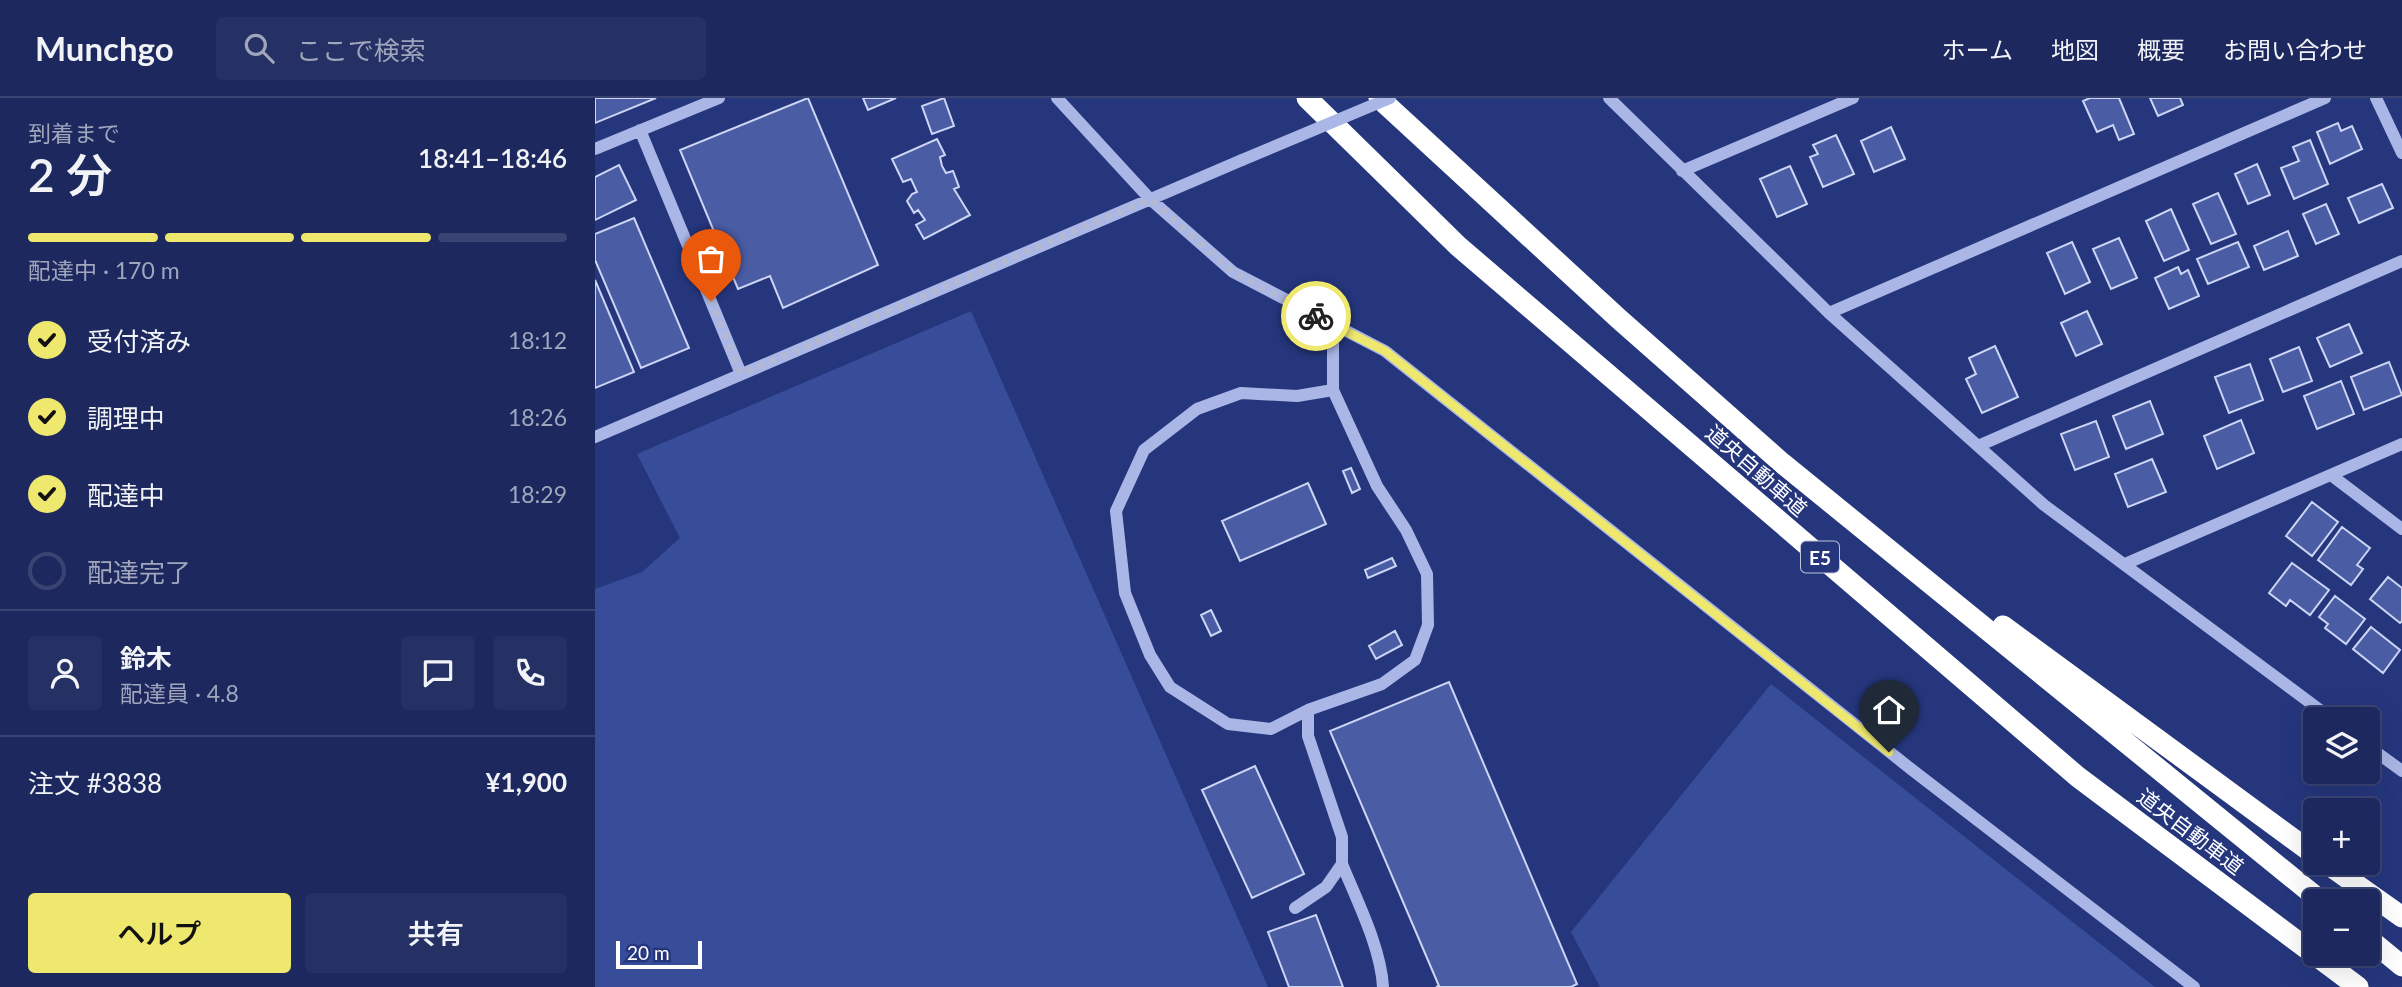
<!DOCTYPE html>
<html lang="ja">
<head>
<meta charset="utf-8">
<style>
	:root { --surface:#1c285e; --page:#253064; --text:#f1f3f6; --muted:#a0a6bc; --line:#3a4473; --accent:#efe86e }
	body { margin:0; font-family:Lato,"Noto Sans JP",sans-serif; background:var(--page); color:var(--text); height:100vh; display:flex; flex-direction:column; font-size:26px; white-space:nowrap }
	* { box-sizing:border-box; margin:0 }
	p { font-size:23px; color:var(--muted) }
	.icon { flex:none; width:38px; height:38px; fill:none; stroke:currentColor; stroke-width:2; stroke-linecap:round; stroke-linejoin:round }
	.map { position:relative; flex:1; overflow:hidden }
	.sheet { display:flex; flex-direction:column; background:var(--surface); width:595px }
	.sheet>* { flex:none }
	.controls { position:absolute; left:1708px; top:609px; display:grid; gap:14px }
	.controls a { display:grid; place-items:center; width:77px; height:77px; border-radius:7px; background:var(--surface); box-shadow:0 7px 28px #0002,0 0 0 2px var(--line); font-size:35px }
	.scale { position:absolute; left:21px; bottom:18px; width:86px; box-sizing:border-box; padding-left:7px; border:4px solid #fff; border-top:0; font-size:19px; line-height:24px; white-space:nowrap; color:#fff; -webkit-text-stroke:5px #25367d; paint-order:stroke }
	.pin { position:absolute; display:grid; place-items:center; width:60px; height:60px; color:#fff; margin:-72px -30px; border-radius:50% 50% 50% 0; rotate:-45deg; box-shadow:0 0 7px #0007 }
	.pin .icon { rotate:45deg }
	.courier { position:absolute; display:grid; place-items:center; width:70px; height:70px; margin:-35px; border:5px solid #efe86e; border-radius:50%; background:#fff; color:#222; box-shadow:0 2px 9px #0007 }
	.headline em { font-style:normal; font-weight:600 }
	.headline div { display:flex; flex-direction:column-reverse }
	.headline { display:flex; align-items:center; justify-content:space-between; height:119px; padding:0 28px }
	h1 { font-size:46px; font-weight:600; line-height:52px }
	.bar { display:grid; grid-template-columns:repeat(4,1fr); gap:10px 7px; align-content:center; height:84px; padding:0 28px }
	.bar i { height:9px; border-radius:5px; background:var(--line) }
	.bar .current { background:var(--accent) }
	.bar p { grid-column:span 4 }
	.line { display:flex; align-items:center; gap:18px; padding:0 28px; border-top:2px solid var(--line) }
	.line div { flex:1 }
	.round { display:grid; place-items:center; flex:none; width:74px; height:74px; border-radius:7px; background:var(--page) }
	ol { padding:0 28px; list-style:none }
	li { display:flex; align-items:center; gap:21px; height:77px }
	li p { margin-inline-start:auto }
	li .icon { padding:7px; border-radius:50%; background:var(--accent); color:#111; stroke-width:4 }
	li:last-child { color:var(--muted) }
	li i { width:38px; height:38px; border:4px solid var(--line); border-radius:50% }
	.action { display:flex; gap:14px; margin-top:auto; padding:14px 28px }
	.action a { flex:1; height:80px; border-radius:7px; background:var(--accent); color:#111; font-size:28px; font-weight:600; line-height:80px; text-align:center }
	.action a+a { background:var(--page); color:var(--text) }
	header { display:flex; align-items:center; gap:42px; box-sizing:border-box; height:98px; padding:0 35px; background:var(--surface); border-bottom:2px solid var(--line) }
	header strong { font-size:33px }
	nav { display:flex; gap:38px; margin-inline-start:auto; font-size:24px }
	.search { width:490px; height:63px; background:var(--page); display:flex; align-items:center; gap:18px; box-sizing:border-box; padding:0 24px; border-radius:7px; color:var(--muted); font-size:26px }
	main { display:flex; flex:1; min-height:0 }
	.map>svg:first-child { display:block }
	.green { fill:#384d9a }
	.building { fill:#495ca4; stroke:#cdd5f4; stroke-width:2 }
	.lines { fill:none; stroke-linecap:round; stroke-linejoin:round }
	.minor { stroke:#aab6e5; stroke-width:12 }
	.highway { stroke:#fff; stroke-width:21 }
	.minor-bridge { stroke:#aab6e5; stroke-width:12 }
	.done { stroke:#b3b9d2; stroke-width:7; stroke-dasharray:0 12.6 }
	.route { stroke:#efe86e; stroke-width:9 }
	.labels { text-anchor:middle; dominant-baseline:central; stroke-width:5; stroke-linejoin:round; paint-order:stroke }
	.shield { fill:#25367d; stroke:#bec3d8; stroke-width:2 }
	.shield-label { font-size:19px; font-weight:bold; fill:#fff }
	.street-label { font-size:21px; fill:#fff; stroke:#25367d }
</style>
</head>
<body>
<header>
<strong>Munchgo</strong>
<div class="search"><svg class="icon" aria-label="search" viewBox="0 0 24 24"><circle cx="10" cy="10" r="6"/><path d="M15 15l6 6"/></svg>ここで検索</div>
<nav><a>ホーム</a><a>地図</a><a>概要</a><a>お問い合わせ</a></nav>
</header>
<main>
<section class="sheet">
<div class="headline"><div><h1>2 分</h1><p>到着まで</p></div><em>18:41–18:46</em></div>
<div class="bar"><i class="current"></i><i class="current"></i><i class="current"></i><i></i><p>配達中 · 170 m</p></div>
<ol>
<li><svg class="icon" aria-label="check" viewBox="0 0 24 24"><path d="M5 12l5 5 9-10"/></svg>受付済み<p>18:12</p></li>
<li><svg class="icon" aria-label="check" viewBox="0 0 24 24"><path d="M5 12l5 5 9-10"/></svg>調理中<p>18:26</p></li>
<li><svg class="icon" aria-label="check" viewBox="0 0 24 24"><path d="M5 12l5 5 9-10"/></svg>配達中<p>18:29</p></li>
<li><i></i>配達完了</li>
</ol>
<div class="line" style="height:126px"><a class="round"><svg class="icon" aria-label="person" viewBox="0 0 24 24"><circle cx="12" cy="8" r="4"/><path d="M4 21q1-7 8-7t8 7"/></svg></a><div><b>鈴木</b><p>配達員 · 4.8</p></div><a class="round"><svg class="icon" aria-label="chat" viewBox="0 0 24 24"><path d="M4 5h16v11H9l-5 4z"/></svg></a><a class="round"><svg class="icon" aria-label="phone" viewBox="0 0 24 24"><path d="M5 4h4l2 5-3 2q2 4 5 5l2-3 5 2v4C11 20 4 13 5 4z"/></svg></a></div>
<div class="line" style="height:91px"><div>注文 #3838</div><b>¥1,900</b></div>
<div class="action"><a>ヘルプ</a><a>共有</a></div>
</section>
<div class="map">
<svg width="1807" height="889" viewBox="0 0 1807 889">
	<rect width="100%" height="100%" fill="#25367d"/>
	<!-- green -->
	<path class="green" d="M376 213 673 889H0V491L47 474 85 440 42 356Z
		M1176 586 1560 889H1005L976 834Z"/>
	<!-- building -->
	<path class="building" d="M0 0H61L0 25Z
		M213 0 283 167 188 210 175 178 143 191 85 52Z
		M268 0H301L273 12Z
		M349 0 359 28 337 36 327 8Z
		M1495 0H1524L1539 36 1524 42 1518 27 1502 34 1488 3Z
		M1555 0H1585L1588 7 1563 18Z
		M1743 25 1746 33 1757 28 1767 51 1735 66 1722 34Z
		M1296 29 1310 61 1279 74 1266 43Z
		M1241 37 1259 76 1228 89 1215 59 1223 56 1218 47Z
		M342 41 350 57 345 59 347 68 351 75 358 73 364 89 359 91 375 117 329 141 321 127 330 122 323 112 319 115 312 103 317 96 322 94 316 81 308 84 297 61Z
		M1715 42 1733 86 1699 101 1686 70 1704 63 1698 49Z
		M1662 66 1675 97 1653 106 1640 76Z
		M24 67 41 102 0 122V79Z
		M1195 68 1212 106 1182 119 1165 81Z
		M1787 86 1798 110 1764 125 1753 100Z
		M1623 95 1641 136 1616 146 1598 106Z
		M1731 106 1744 136 1721 146 1708 116Z
		M1576 111 1594 152 1569 163 1551 123Z
		M39 120 94 250 46 270 0 162V136Z
		M1693 133 1703 158 1669 172 1659 148Z
		M1524 140 1542 180 1516 191 1498 151Z
		M1477 144 1495 184 1470 196 1452 155Z
		M1643 144 1654 169 1613 186 1602 161Z
		M1583 169 1586 176 1593 172 1604 198 1574 211 1560 180Z
		M0 182 39 274 0 290Z
		M1492 213 1507 246 1481 258 1466 225Z
		M1754 226 1767 255 1735 269 1722 240Z
		M1400 248 1423 299 1387 315 1371 281 1381 276 1374 260Z
		M1704 249 1717 283 1688 294 1675 261Z
		M1794 264 1807 297 1769 312 1756 279Z
		M1655 266 1668 302 1634 315 1620 279Z
		M1746 283 1759 316 1722 331 1709 298Z
		M1555 303 1568 336 1531 351 1518 318Z
		M1646 322 1659 355 1622 371 1609 338Z
		M1501 323 1514 359 1480 372 1466 336Z
		M1557 361 1571 394 1533 409 1520 376Z
		M756 370 765 391 757 395 748 373Z
		M713 385 731 426 645 463 627 423Z
		M1717 404 1743 424 1717 458 1691 438Z
		M1747 429 1775 450 1762 467 1768 471 1756 487 1723 462Z
		M797 460 801 468 773 480 770 472Z
		M1697 465 1734 492 1715 517 1695 502 1691 508 1674 495Z
		M1793 479 1807 490V523L1805 525 1775 501Z
		M1740 498 1770 521 1751 546 1730 530 1733 526 1724 519Z
		M616 512 626 533 616 538 606 517Z
		M1776 529 1805 552 1788 575 1758 551Z
		M800 533 807 547 781 561 774 548Z
		M854 584 982 886 976 889H841L844 888 735 633Z
		M660 668 709 776 657 800 607 692Z
		M721 817 748 889H694L673 834Z"/>
	<g class="lines">
		<!-- minor -->
		<path class="minor" d="M462 0 555 101 638 174 790 253 1316 671 1599 889
			M1014 0 1234 215 1449 407 1737 621
			M1781 0 1807 55
			M45 32 146 276
			M0 51 124 0
			M1087 73 1258 0
			M1234 215 1730 0
			M738 292 702 298 646 295 602 311 549 352 521 413 530 495 555 557 575 589 633 626 676 631 713 612 787 586 820 562 833 527 832 476 811 432 782 388 738 292V227
			M0 339 647 62
			M1383 348 1807 163
			M1736 377 1807 431
			M1530 466 1807 346
			M1773 648 1807 673
			M747 766C762 803 786 850 788 889
			M700 810 731 789 747 766V739L713 638V612"/>
		<!-- highway -->
		<path class="highway" d="M712 0 863 148 1483 679 1763 889
			M784 0 1024 221 1187 365 1726 803
			M1408 528 1720 757
			M1731 765 1807 819
			M1773 840 1807 868"/>
		<!-- minor-bridge -->
		<path class="minor-bridge" d="M647 62 795 0"/>
	</g>
	<g class="lines">
		<!-- done -->
		<path class="done" d="M116 203 146 276 555 101 638 174 721 218"/>
		<!-- route -->
		<path class="route" d="M721 218 790 253 1294 654"/>
	</g>
	<g class="labels">
		<!-- shield labels -->
		<rect class="shield" x="1206" y="443.5" width="38" height="31" rx="5"/>
		<g class="shield-label">
			<text x="1225" y="459">E5</text>
		</g>
		<!-- street labels -->
		<g class="street-label">
			<text transform="translate(1162 372) rotate(41)">道央自動車道</text>
			<text transform="translate(1596 733) rotate(37)">道央自動車道</text>
		</g>
	</g>
</svg>
<div class="controls">
<a><svg class="icon" aria-label="layers" viewBox="0 0 24 24"><path d="M12 4l9 5-9 5-9-5zM3 14l9 5 9-5"/></svg></a>
<a>+</a>
<a>−</a>
</div>
<div class="scale">20 m</div>
<div class="pin" style="left:116px;top:203px;background:#ea580c"><svg class="icon" aria-label="bag" viewBox="0 0 24 24"><path d="M5 8h14l-1 12H6zM9 8a3 3 0 0 1 6 0"/></svg></div>
<div class="pin" style="left:1294px;top:654px;background:#1f2937"><svg class="icon" aria-label="home" viewBox="0 0 24 24"><path d="M3 11l9-7 9 7M6 9v11h12V9"/></svg></div>
<div class="courier" style="left:721px;top:218px"><svg class="icon" aria-label="bike" viewBox="0 0 24 24"><circle cx="6" cy="16" r="4"/><circle cx="18" cy="16" r="4"/><path d="M6 16l4-8h5l3 8M10 8l3 8H6M13 5h3"/></svg></div>
</div>
</main>
</body>
</html>
